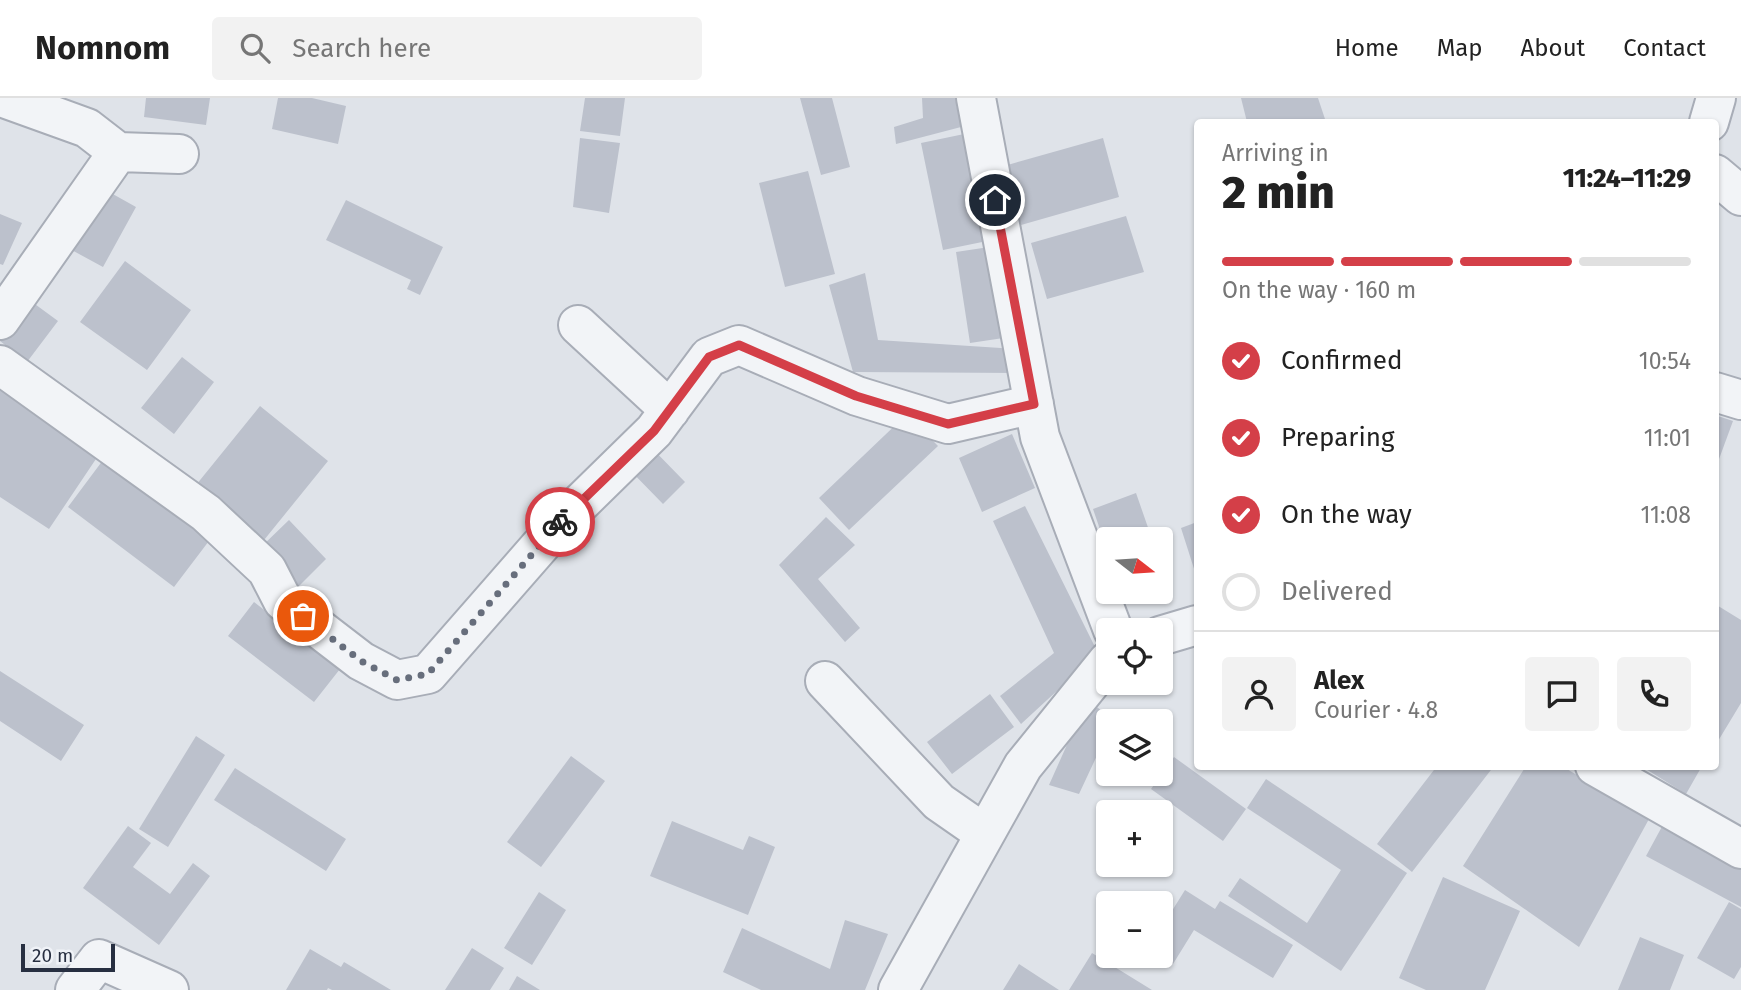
<!DOCTYPE html>
<html lang="en">
<head>
<meta charset="utf-8">
<style>
	:root { --surface:#fff; --page:#f2f2f2; --text:#222; --muted:#767676; --line:#e0e0e0; --accent:#d43f48 }
	body { margin:0; font-family:"Fira Sans",sans-serif; background:var(--page); color:var(--text); height:100vh; display:flex; flex-direction:column; font-size:26px; white-space:nowrap }
	* { box-sizing:border-box; margin:0 }
	p { font-size:23px; color:var(--muted) }
	.icon { flex:none; width:38px; height:38px; fill:none; stroke:currentColor; stroke-width:2; stroke-linecap:round; stroke-linejoin:round }
	.map { position:relative; flex:1; overflow:hidden }
	.sheet { position:absolute; left:1194px; top:21px; width:525px; height:651px; display:flex; flex-direction:column; background:var(--surface); border-radius:7px; box-shadow:0 2px 5px #0004 }
	.sheet>* { flex:none }
	.needle { width:46px; rotate:107deg }
	.fabs { position:absolute; left:1096px; top:429px; display:grid; gap:14px }
	.fabs a { display:grid; place-items:center; width:77px; height:77px; border-radius:7px; background:var(--surface); box-shadow:0 2px 5px #0004; font-size:35px }
	.scale { position:absolute; left:21px; bottom:18px; width:94px; box-sizing:border-box; padding-left:7px; border:4px solid #272f41; border-top:0; font-size:19px; line-height:24px; white-space:nowrap; color:#272f41; -webkit-text-stroke:5px #eff2f7; paint-order:stroke }
	.pin { position:absolute; display:grid; place-items:center; width:60px; height:60px; color:#fff; margin:-30px; border:4px solid #fff; border-radius:50%; box-shadow:0 2px 7px #0007 }
	.courier { position:absolute; display:grid; place-items:center; width:70px; height:70px; margin:-35px; border:5px solid #d43f48; border-radius:50%; background:#fff; color:#222; box-shadow:0 2px 9px #0007 }
	.summary em { font-style:normal; font-weight:800 }
	.summary div { display:flex; flex-direction:column-reverse }
	.summary { display:flex; align-items:center; justify-content:space-between; height:119px; padding:0 28px }
	h1 { font-size:46px; font-weight:800; line-height:52px }
	.bar { display:grid; grid-template-columns:repeat(4,1fr); gap:10px 7px; align-content:center; height:84px; padding:0 28px }
	.bar i { height:9px; border-radius:5px; background:var(--line) }
	.bar .current { background:var(--accent) }
	.bar p { grid-column:span 4 }
	.line { display:flex; align-items:center; gap:18px; padding:0 28px; border-top:2px solid var(--line) }
	.line div { flex:1 }
	.round { display:grid; place-items:center; flex:none; width:74px; height:74px; border-radius:7px; background:var(--page) }
	ol { padding:0 28px; list-style:none }
	li { display:flex; align-items:center; gap:21px; height:77px }
	li p { margin-inline-start:auto }
	li .icon { padding:7px; border-radius:50%; background:var(--accent); color:#fff; stroke-width:4 }
	li:last-child { color:var(--muted) }
	li i { width:38px; height:38px; border:4px solid var(--line); border-radius:50% }
	header { display:flex; align-items:center; gap:42px; box-sizing:border-box; height:98px; padding:0 35px; background:var(--surface); border-bottom:2px solid var(--line) }
	header strong { font-size:33px }
	nav { display:flex; gap:38px; margin-inline-start:auto; font-size:24px }
	.search { width:490px; height:63px; background:var(--page); display:flex; align-items:center; gap:18px; box-sizing:border-box; padding:0 24px; border-radius:7px; color:var(--muted); font-size:26px }
	.map>svg:first-child { display:block }
	.building { fill:#bcc1cc }
	.lines { fill:none; stroke-linecap:round; stroke-linejoin:round }
	.minor-casing { stroke:#a8adb7; stroke-width:42 }
	.minor { stroke:#f2f4f7; stroke-width:38 }
	.done { stroke:#676e7c; stroke-width:7; stroke-dasharray:0 12.6 }
	.route { stroke:#d43f48; stroke-width:9 }
</style>
</head>
<body>
<header>
<strong>Nomnom</strong>
<div class="search"><svg class="icon" aria-label="search" viewBox="0 0 24 24"><circle cx="10" cy="10" r="6"/><path d="M15 15l6 6"/></svg>Search here</div>
<nav><a>Home</a><a>Map</a><a>About</a><a>Contact</a></nav>
</header>
<div class="map">
<svg width="1741" height="892" viewBox="0 0 1741 892">
	<rect width="100%" height="100%" fill="#dfe3e9"/>
	<!-- building -->
	<path class="building" d="M146 0H210L206 27 144 19Z
		M278 0H312L346 8 338 46 272 31Z
		M585 0H625L620 38 580 33Z
		M800 0H832L850 69 821 77Z
		M922 0H955L961 29 896 46 894 29 923 20Z
		M1241 0H1318L1326 24H1247Z
		M969 35 992 142 943 152 921 45Z
		M580 40 620 45 609 115 573 109Z
		M1103 40 1119 99 1021 127 1004 68Z
		M808 73 835 176 785 189 759 85Z
		M102 90 136 109 103 169 68 150Z
		M346 102 443 149 420 197 407 191 411 182 326 142Z
		M0 116 22 125 3 167 0 166Z
		M1126 118 1144 174 1047 201 1031 145Z
		M996 148 1010 239 970 245 956 154Z
		M125 163 191 212 147 272 80 224Z
		M865 175 878 242 1016 251 1019 275 853 274 829 187Z
		M28 201 58 223 27 264 0 243V238Z
		M182 259 214 284 174 336 141 310Z
		M0 284 102 352 49 431 0 399Z
		M260 308 328 363 260 447 192 392Z
		M907 316 938 348 849 432 819 400Z
		M1715 317 1733 323 1715 372Z
		M1012 336 1035 390 982 414 959 360Z
		M646 344 685 384 663 406 624 366Z
		M109 354 215 435 174 489 68 409Z
		M1136 395 1152 441H1108L1107 452 1093 411Z
		M1025 408 1098 555 1021 626 1000 598 1054 555 993 423Z
		M826 419 855 447 818 481 860 530 845 544 779 467Z
		M289 422 326 461 298 489 260 450Z
		M1197 424V477H1196L1181 430Z
		M254 504 340 571 314 604 228 538Z
		M1715 506 1741 522V605L1715 648Z
		M0 573 84 627 61 663 0 623Z
		M990 596 1014 629 952 676 927 644Z
		M1087 602 1116 623H1108V634L1079 696 1049 687Z
		M196 638 225 657 168 749 139 731Z
		M571 658 605 683 541 769 507 744Z
		M1174 659 1246 711 1223 743 1151 691Z
		M1437 668H1494L1412 774 1377 746Z
		M1526 668H1562L1649 721 1579 849 1463 768Z
		M1641 668H1702L1686 696Z
		M235 670 346 741 326 773 214 702Z
		M1266 681 1407 775 1341 873 1228 798 1240 780 1307 825 1341 772 1247 710Z
		M672 723 743 752 749 738 775 749 748 817 650 778Z
		M1665 723 1741 764V809L1646 758Z
		M128 728 151 745 133 769 170 796 193 765 210 778 159 847 83 790Z
		M1443 779 1520 813 1485 892H1426L1399 880Z
		M1185 792 1215 811 1220 803 1293 847 1273 880 1194 832 1173 866 1160 858V832Z
		M539 794 566 812 532 867 504 850Z
		M1729 804 1741 811V869L1734 881 1697 860Z
		M845 822 888 836 865 892H761L723 874 742 830 830 871Z
		M1640 839 1684 857 1670 892H1618Z
		M472 850 504 870 490 892H445Z
		M310 851 341 869 344 864 391 892H332L328 890 327 892H286Z
		M1092 855 1152 892H1069Z
		M1019 866 1059 892H1003Z
		M517 878 540 892H509Z"/>
	<g class="lines">
		<defs>
			<path id="minor" d="M976 0 1040 339 1113 532
				M1709 24 1716 0
				M118 54 179 56
				M1715 76 1741 98
				M0 222 118 54 87 30 4 0
				M578 227 670 312
				M0 267 206 415 267 472 283 503 361 563 397 582 428 576 561 424 654 333 709 259 739 247 857 298 948 326 1034 306
				M1715 294 1741 302
				M1160 538 1197 527
				M825 583 939 704 985 736
				M1595 668 1741 751
				M75 892 99 861 169 892
				M898 892 1023 668 1108 563"/>
		</defs>
		<!-- minor casing -->
		<use href="#minor" class="minor-casing"/>
		<!-- minor -->
		<use href="#minor" class="minor"/>
	</g>
	<g class="lines">
		<!-- done -->
		<path class="done" d="M303 518 361 563 397 582 428 576 560 424"/>
		<!-- route -->
		<path class="route" d="M560 424 654 333 709 259 739 247 856 298 948 326 1034 306 995 102"/>
	</g>
</svg>
<div class="fabs">
<a><svg class="needle" viewBox="-14 -14 28 28"><path d="M0-13l5 13h-10z" fill="#e53935"/><path d="M0 13l5-13h-10z" fill="#767676"/></svg></a>
<a><svg class="icon" aria-label="locate" viewBox="0 0 24 24"><circle cx="12" cy="12" r="6"/><path d="M12 2v4M12 18v4M2 12h4M18 12h4"/></svg></a>
<a><svg class="icon" aria-label="layers" viewBox="0 0 24 24"><path d="M12 4l9 5-9 5-9-5zM3 14l9 5 9-5"/></svg></a>
<a>+</a>
<a>−</a>
</div>
<div class="scale">20 m</div>
<div class="pin" style="left:303px;top:518px;background:#ea580c"><svg class="icon" aria-label="bag" viewBox="0 0 24 24"><path d="M5 8h14l-1 12H6zM9 8a3 3 0 0 1 6 0"/></svg></div>
<div class="pin" style="left:995px;top:102px;background:#1f2937"><svg class="icon" aria-label="home" viewBox="0 0 24 24"><path d="M3 11l9-7 9 7M6 9v11h12V9"/></svg></div>
<div class="courier" style="left:560px;top:424px"><svg class="icon" aria-label="bike" viewBox="0 0 24 24"><circle cx="6" cy="16" r="4"/><circle cx="18" cy="16" r="4"/><path d="M6 16l4-8h5l3 8M10 8l3 8H6M13 5h3"/></svg></div>
<section class="sheet">
<div class="summary"><div><h1>2 min</h1><p>Arriving in</p></div><em>11:24–11:29</em></div>
<div class="bar"><i class="current"></i><i class="current"></i><i class="current"></i><i></i><p>On the way · 160 m</p></div>
<ol>
<li><svg class="icon" aria-label="check" viewBox="0 0 24 24"><path d="M5 12l5 5 9-10"/></svg>Confirmed<p>10:54</p></li>
<li><svg class="icon" aria-label="check" viewBox="0 0 24 24"><path d="M5 12l5 5 9-10"/></svg>Preparing<p>11:01</p></li>
<li><svg class="icon" aria-label="check" viewBox="0 0 24 24"><path d="M5 12l5 5 9-10"/></svg>On the way<p>11:08</p></li>
<li><i></i>Delivered</li>
</ol>
<div class="line" style="height:126px"><a class="round"><svg class="icon" aria-label="person" viewBox="0 0 24 24"><circle cx="12" cy="8" r="4"/><path d="M4 21q1-7 8-7t8 7"/></svg></a><div><b>Alex</b><p>Courier · 4.8</p></div><a class="round"><svg class="icon" aria-label="chat" viewBox="0 0 24 24"><path d="M4 5h16v11H9l-5 4z"/></svg></a><a class="round"><svg class="icon" aria-label="phone" viewBox="0 0 24 24"><path d="M5 4h4l2 5-3 2q2 4 5 5l2-3 5 2v4C11 20 4 13 5 4z"/></svg></a></div>
</section>
</div>
</body>
</html>
